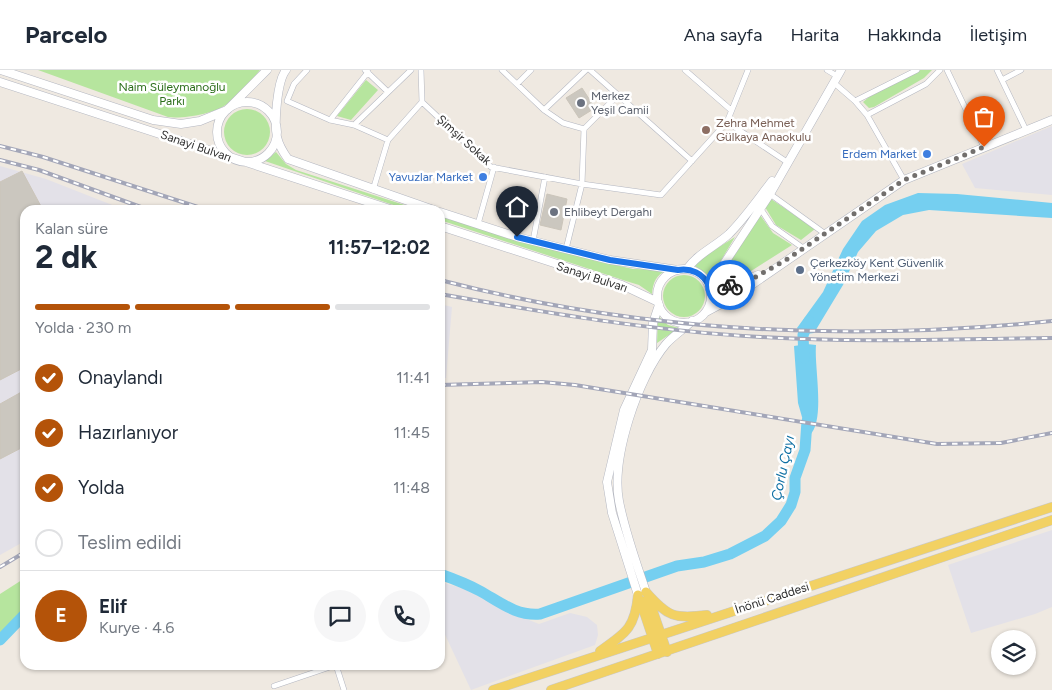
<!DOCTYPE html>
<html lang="tr">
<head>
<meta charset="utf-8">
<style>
	:root { --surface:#fff; --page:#f6f6f7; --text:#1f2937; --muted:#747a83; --line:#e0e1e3; --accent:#b45309 }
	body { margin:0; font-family:Figtree,sans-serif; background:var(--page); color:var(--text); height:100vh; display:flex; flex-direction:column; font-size:19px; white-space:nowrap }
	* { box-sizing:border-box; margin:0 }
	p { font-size:16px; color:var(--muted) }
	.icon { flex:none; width:28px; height:28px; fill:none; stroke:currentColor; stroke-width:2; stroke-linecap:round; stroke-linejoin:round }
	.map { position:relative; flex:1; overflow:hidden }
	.details { position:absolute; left:20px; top:135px; width:425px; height:465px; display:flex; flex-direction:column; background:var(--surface); border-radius:15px; box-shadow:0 1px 4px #0004 }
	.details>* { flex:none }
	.buttons { position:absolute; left:991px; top:560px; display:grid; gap:10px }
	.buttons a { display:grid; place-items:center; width:45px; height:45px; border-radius:50%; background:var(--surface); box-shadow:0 1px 4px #0004; font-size:25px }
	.pin { position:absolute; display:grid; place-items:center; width:42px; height:42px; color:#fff; margin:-51px -21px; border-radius:50% 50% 50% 0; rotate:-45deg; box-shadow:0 0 5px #0007 }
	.pin .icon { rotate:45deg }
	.courier { position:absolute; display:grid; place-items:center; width:50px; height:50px; margin:-25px; border:4px solid #1a73e8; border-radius:50%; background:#fff; color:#222; box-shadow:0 1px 6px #0007 }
	.headline em { font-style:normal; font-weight:700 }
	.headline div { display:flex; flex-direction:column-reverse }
	.headline { display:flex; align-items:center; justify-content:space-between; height:85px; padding:0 15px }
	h1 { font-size:32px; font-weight:700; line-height:38px }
	.bar { display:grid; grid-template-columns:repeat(4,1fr); gap:8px 5px; align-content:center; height:60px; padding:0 15px }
	.bar i { height:6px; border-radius:4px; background:var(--line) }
	.bar .on { background:var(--accent) }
	.bar p { grid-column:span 4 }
	.line { display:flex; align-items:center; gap:12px; padding:0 15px; border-top:1px solid var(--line) }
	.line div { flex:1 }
	.round { display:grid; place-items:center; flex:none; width:52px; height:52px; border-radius:26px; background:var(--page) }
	ol { padding:0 15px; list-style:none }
	li { display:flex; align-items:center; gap:15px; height:55px }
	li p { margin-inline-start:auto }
	li .icon { padding:5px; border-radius:50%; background:var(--accent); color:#fff; stroke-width:4 }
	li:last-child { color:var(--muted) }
	li i { width:28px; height:28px; border:2px solid var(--line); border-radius:50% }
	header { display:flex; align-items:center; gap:30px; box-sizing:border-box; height:70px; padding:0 25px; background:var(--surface); border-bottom:1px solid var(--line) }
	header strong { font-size:24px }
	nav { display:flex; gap:28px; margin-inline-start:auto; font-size:18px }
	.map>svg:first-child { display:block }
	.industrial { fill:#e3e1e8 }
	.green { fill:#b6e59e }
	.water { fill:#75cff0 }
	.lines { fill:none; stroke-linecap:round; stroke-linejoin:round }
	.river { stroke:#75cff0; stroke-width:11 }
	.building { fill:#cbc7bf; stroke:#cbc5ba }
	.street-casing { stroke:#b4b7c1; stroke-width:6 }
	.secondary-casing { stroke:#b4b7c1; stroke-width:9 }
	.primary-casing { stroke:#c9c9c9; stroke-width:10 }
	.street { stroke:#fff; stroke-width:5 }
	.secondary { stroke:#fff; stroke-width:8 }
	.primary { stroke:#f2d163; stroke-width:9 }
	.rail-casing { stroke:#a3a6b8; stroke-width:4 }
	.rail { stroke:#fff; stroke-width:2; stroke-dasharray:5.5; stroke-linecap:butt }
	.done { stroke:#726f6d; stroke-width:5; stroke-dasharray:0 9 }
	.route { stroke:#1a73e8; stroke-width:6 }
	.worship-dot { fill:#6b7280; stroke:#fff; stroke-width:2 }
	.education-dot { fill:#8d6e63; stroke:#fff; stroke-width:2 }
	.shop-dot { fill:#3f7fe0; stroke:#fff; stroke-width:2 }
	.service-dot { fill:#5c6f8a; stroke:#fff; stroke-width:2 }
	.labels { text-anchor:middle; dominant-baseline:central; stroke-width:5; stroke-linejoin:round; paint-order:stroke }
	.park-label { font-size:12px; fill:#2c6e1b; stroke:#fff }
	.worship-label { font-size:12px; fill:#5b616d; stroke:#fff; text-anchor:start }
	.education-label { font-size:12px; fill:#785e54; stroke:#fff; text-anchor:start }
	.street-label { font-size:12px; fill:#2e2e2e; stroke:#fff }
	.shop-label { font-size:12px; fill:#366cbe; stroke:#fff; text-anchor:end }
	.service-label { font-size:12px; fill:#4e5e75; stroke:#fff; text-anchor:start }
	.water-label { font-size:14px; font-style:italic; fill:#0d6fa3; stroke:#fff }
</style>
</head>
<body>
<header>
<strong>Parcelo</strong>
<nav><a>Ana sayfa</a><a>Harita</a><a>Hakkında</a><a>İletişim</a></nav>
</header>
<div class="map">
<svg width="1052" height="620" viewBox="0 0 1052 620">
	<rect width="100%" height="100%" fill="#efe9e1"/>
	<!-- industrial -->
	<path class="industrial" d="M1052 56V125L975 118 962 94Z
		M0 96 46 109 125 140H25V471L0 485Z
		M440 234 452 237 446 308H440Z
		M1052 460V537L1035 544 971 563 948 495Z
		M440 512 495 527 524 548 539 554 570 543 587 547 597 555 598 565 595 575 471 620 440 554Z"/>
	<!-- green -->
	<path class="green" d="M38 0H260C251 11 239 25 227 34 214 44 183 49 168 47Z
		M919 0H932L924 8 874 37 869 38 863 32 869 27Z
		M366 10 378 20 351 50 337 46Z
		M224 62a23 23 0 1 1 46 0a23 23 0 1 1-46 0Z
		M276 82 286 94 296 100 420 140H408L265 91Z
		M771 129 815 159 801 170 776 155 765 137Z
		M760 145 773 163 792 175 737 210 730 213 721 211 720 208Z
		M440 146 589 189 633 199 667 200C656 205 653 212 652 224L639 215 626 211 440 150Z
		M735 167 711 207 692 194Z
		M663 226a21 21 0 1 1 42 0a21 21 0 1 1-42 0Z
		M658 246 668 255 679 258 657 273Z
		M25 508V539L0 566V524Z"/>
	<!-- water -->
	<path class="water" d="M918 123 957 124 1052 133V148L929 140 903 145 876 161 858 182 843 215 814 263 805 264 798 260 797 258 823 222 843 179 862 151 885 135Z
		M807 274 816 275C814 298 826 351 809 366L805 364 806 361 798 333 794 276Z"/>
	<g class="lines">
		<!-- river -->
		<path class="river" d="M804 288 803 265 809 251
			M440 504C454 509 467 514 480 521 500 532 516 546 540 544L677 496 704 492 730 484 765 466 781 451 791 435 795 422V408L805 380 807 351
			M0 570 25 544"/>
	</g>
	<!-- building -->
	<path class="building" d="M582 18 595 38 579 48 566 28Z
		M22 101 43 140H25V297L0 310V112Z
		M547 124 567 129 561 160 540 155Z
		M25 320V376L0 389V334Z"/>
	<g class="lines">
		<defs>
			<path id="street" d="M307 0 294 14 287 31 330 50 354 55 388 70
				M365 0 387 21
				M421 0 422 32 491 97 582 114 661 125 727 52 748 0
				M502 0 544 40 563 53 584 59 582 114 566 179
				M590 0 692 91
				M685 0 731 40
				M827 0 837 6
				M947 0 984 77
				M997 0 1026 60
				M1002 10 1021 0
				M833 12 855 31 867 45 904 110
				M517 14 531 0
				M855 31 917 0
				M544 40 586 0
				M867 45 926 14 940 0
				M330 50 368 2
				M727 52 787 92
				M354 55 411 0
				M584 59 618 25
				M373 120 388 70 422 32
				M770 124 824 163
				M760 138 772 156 803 178
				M478 154 494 97
				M533 171 545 107
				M336 595 344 620
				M274 616 336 595"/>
			<path id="secondary" d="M1 0 153 50 181 54 200 51 227 40 267 0
				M286 0C277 11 274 53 277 67 279 76 283 82 288 89L434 140
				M0 12 393 140
				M217 62a30 30 0 1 1 60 0a30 30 0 1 1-60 0Z
				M440 142 517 167 610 190 678 200
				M440 156 622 215 658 232
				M687 199C697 184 716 176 729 164 745 148 758 129 772 111
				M657 226a27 27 0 1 1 54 0a27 27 0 1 1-54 0Z
				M708 213 716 206 770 124 841 0
				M709 216 736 215 758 205
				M706 242 734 227 904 110 1052 50
				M646 522C636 492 625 462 619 431 611 388 638 307 666 274 673 266 684 259 692 251
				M638 525 612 443 607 412 624 340 652 280 653 253 659 235"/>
			<path id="primary" d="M646 522C668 547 674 549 707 545
				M648 527 667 582
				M640 530 658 584
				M600 581C626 563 635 558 638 525
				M493 620 1052 437
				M551 620 1052 450"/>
		</defs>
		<!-- street casing -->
		<use href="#street" class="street-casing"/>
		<!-- secondary casing -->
		<use href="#secondary" class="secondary-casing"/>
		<!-- primary casing -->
		<use href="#primary" class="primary-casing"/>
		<!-- street -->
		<use href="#street" class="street"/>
		<!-- secondary -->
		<use href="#secondary" class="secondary"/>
		<!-- primary -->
		<use href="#primary" class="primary"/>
		<defs>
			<path id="rail" d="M0 76 43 87 207 140
				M0 90 39 100 149 140
				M440 210C639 262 848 272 1052 251
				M440 224C547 243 653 261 761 267 858 273 955 269 1052 268
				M440 315 542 312 575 315 937 374 1001 373 1052 363
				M0 497 25 482"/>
		</defs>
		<!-- rail casing -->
		<use href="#rail" class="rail-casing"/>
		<!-- rail -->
		<use href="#rail" class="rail"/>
	</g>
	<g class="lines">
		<!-- done -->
		<path class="done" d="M730 215 750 210 786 190 904 110 984 77"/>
		<!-- route -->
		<path class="route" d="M517 167 610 190 678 200C691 198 703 203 709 216L730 215"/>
	</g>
	<!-- markers -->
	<g class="worship-dot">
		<circle cx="581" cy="33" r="5"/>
		<circle cx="554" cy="142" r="5"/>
	</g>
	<circle class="education-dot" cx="706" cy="60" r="5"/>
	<g class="shop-dot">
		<circle cx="927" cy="84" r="5"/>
		<circle cx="483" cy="107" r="5"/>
	</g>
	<circle class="service-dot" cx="800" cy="200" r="5"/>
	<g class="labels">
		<!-- park labels -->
		<g class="park-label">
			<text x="172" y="17">Naim Süleymanoğlu<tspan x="172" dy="14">Parkı</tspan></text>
		</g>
		<!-- worship labels -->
		<g class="worship-label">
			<text x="591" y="26">Merkez<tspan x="591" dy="14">Yeşil Camii</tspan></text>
			<text x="564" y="142">Ehlibeyt Dergahı</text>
		</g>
		<!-- education labels -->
		<g class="education-label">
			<text x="716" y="53">Zehra Mehmet<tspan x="716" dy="14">Gülkaya Anaokulu</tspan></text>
		</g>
		<!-- street labels -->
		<g class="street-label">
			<text transform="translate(464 70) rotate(42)">Şimşir Sokak</text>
			<text transform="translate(196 76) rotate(19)">Sanayi Bulvarı</text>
			<text transform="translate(592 207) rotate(18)">Sanayi Bulvarı</text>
			<text transform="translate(772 528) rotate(-18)">İnönü Caddesi</text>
		</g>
		<!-- shop labels -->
		<g class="shop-label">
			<text x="917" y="84">Erdem Market</text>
			<text x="473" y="107">Yavuzlar Market</text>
		</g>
		<!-- service labels -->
		<g class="service-label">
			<text x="810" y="193">Çerkezköy Kent Güvenlik<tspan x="810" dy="14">Yönetim Merkezi</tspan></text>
		</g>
		<!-- water labels -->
		<g class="water-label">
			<text transform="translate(783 398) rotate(-78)">Çorlu Çayı</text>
		</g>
	</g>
</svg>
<div class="buttons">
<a><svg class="icon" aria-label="layers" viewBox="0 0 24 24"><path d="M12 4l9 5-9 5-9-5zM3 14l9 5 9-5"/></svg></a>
</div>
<div class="pin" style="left:984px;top:77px;background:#ea580c"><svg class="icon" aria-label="bag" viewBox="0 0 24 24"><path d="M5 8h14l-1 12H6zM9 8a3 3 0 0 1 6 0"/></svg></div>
<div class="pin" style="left:517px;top:167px;background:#1f2937"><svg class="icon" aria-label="home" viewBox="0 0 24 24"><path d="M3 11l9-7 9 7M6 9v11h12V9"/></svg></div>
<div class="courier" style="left:730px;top:215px"><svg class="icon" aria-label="bike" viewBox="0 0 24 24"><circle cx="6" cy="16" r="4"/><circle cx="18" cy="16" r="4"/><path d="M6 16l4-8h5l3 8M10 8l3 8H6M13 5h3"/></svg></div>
<section class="details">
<div class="headline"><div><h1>2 dk</h1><p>Kalan süre</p></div><em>11:57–12:02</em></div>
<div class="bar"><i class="on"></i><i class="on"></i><i class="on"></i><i></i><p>Yolda · 230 m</p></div>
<ol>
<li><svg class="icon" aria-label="check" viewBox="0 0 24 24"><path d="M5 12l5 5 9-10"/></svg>Onaylandı<p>11:41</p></li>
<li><svg class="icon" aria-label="check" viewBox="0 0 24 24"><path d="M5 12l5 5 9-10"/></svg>Hazırlanıyor<p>11:45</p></li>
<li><svg class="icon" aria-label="check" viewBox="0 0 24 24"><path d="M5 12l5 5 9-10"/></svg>Yolda<p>11:48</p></li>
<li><i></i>Teslim edildi</li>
</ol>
<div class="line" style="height:90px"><b class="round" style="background:var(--accent);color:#fff">E</b><div><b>Elif</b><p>Kurye · 4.6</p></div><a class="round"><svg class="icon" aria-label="chat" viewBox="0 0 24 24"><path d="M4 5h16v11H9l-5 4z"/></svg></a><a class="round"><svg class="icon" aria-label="phone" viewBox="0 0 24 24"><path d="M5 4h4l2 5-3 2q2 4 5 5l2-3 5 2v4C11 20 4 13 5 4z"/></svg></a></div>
</section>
</div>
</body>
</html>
